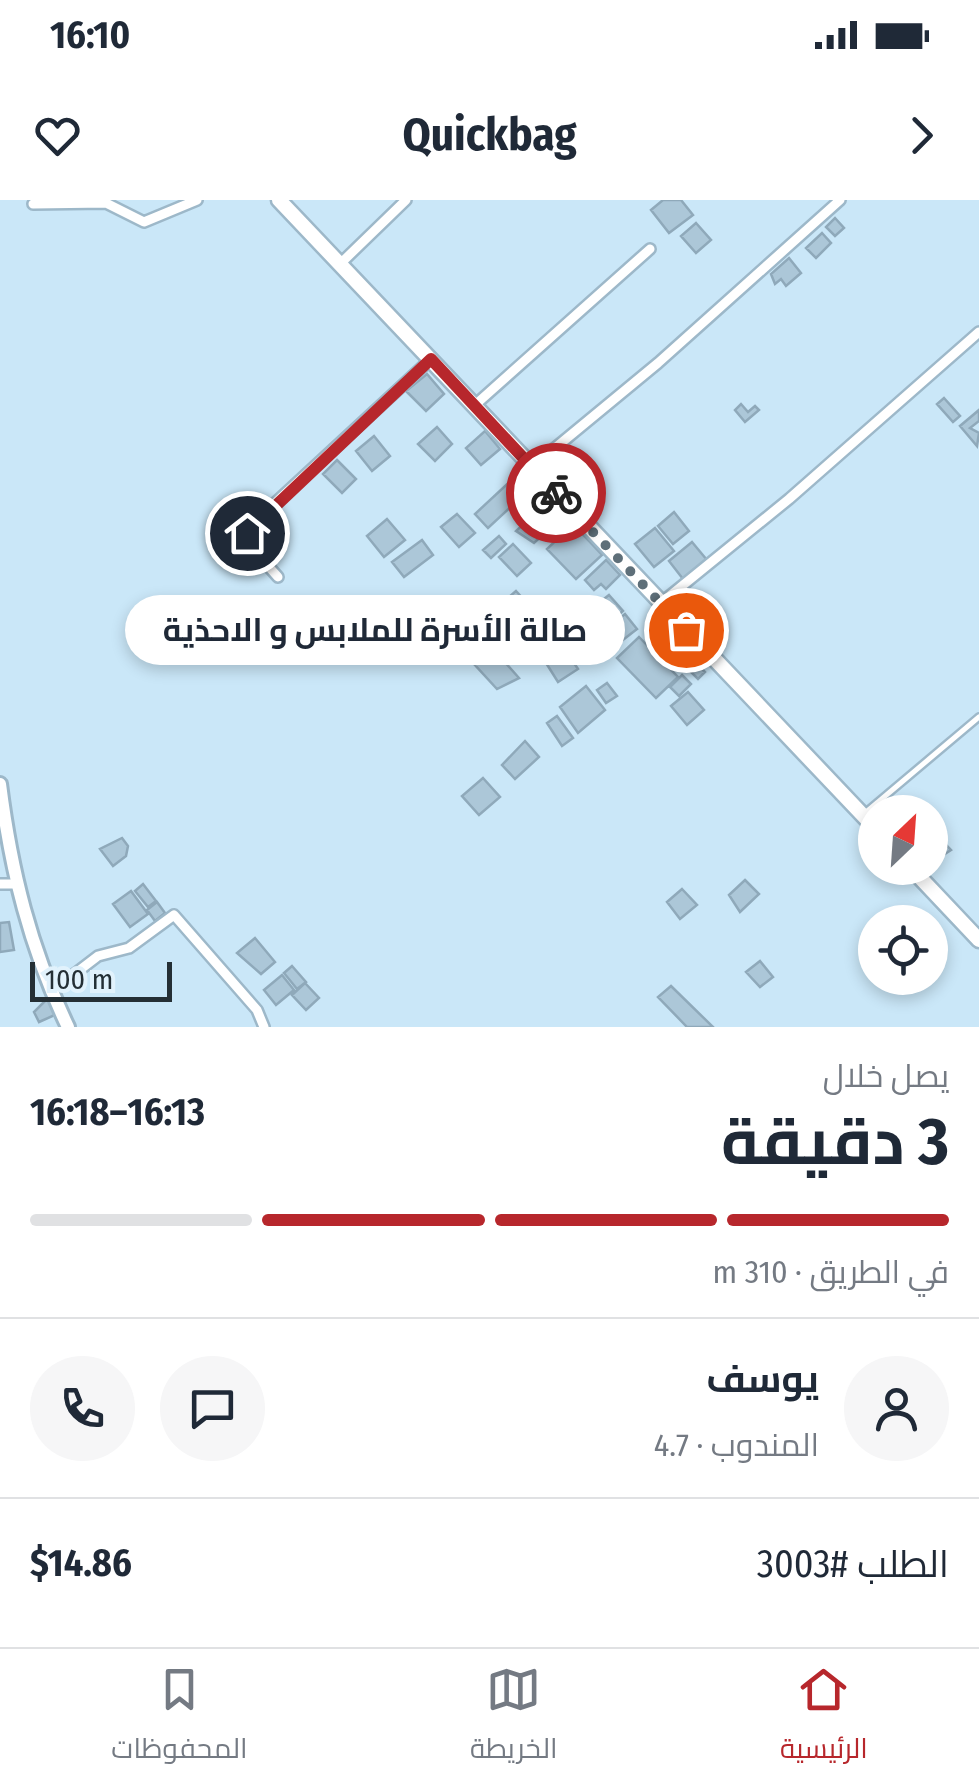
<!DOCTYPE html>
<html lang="ar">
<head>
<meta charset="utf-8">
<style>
	:root { --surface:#fff; --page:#f6f6f7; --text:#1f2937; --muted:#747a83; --line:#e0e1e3; --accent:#b7272c }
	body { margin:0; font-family:"Fira Sans Condensed",Cairo,sans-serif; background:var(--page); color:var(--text); direction:rtl; height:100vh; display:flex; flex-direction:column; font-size:38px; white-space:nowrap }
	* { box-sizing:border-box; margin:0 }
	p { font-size:32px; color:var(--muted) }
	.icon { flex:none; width:55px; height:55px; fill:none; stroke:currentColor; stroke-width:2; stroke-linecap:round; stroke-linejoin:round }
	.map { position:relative; height:827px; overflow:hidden; direction:ltr }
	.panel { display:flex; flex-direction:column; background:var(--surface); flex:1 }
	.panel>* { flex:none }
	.needle { width:65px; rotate:25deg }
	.fabs { position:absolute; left:858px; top:595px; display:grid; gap:20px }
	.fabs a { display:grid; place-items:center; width:90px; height:90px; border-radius:50%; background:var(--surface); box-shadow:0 5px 15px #0003; font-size:50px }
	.scale { position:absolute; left:30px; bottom:25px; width:142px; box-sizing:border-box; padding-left:10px; border:5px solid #242f35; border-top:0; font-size:28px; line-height:35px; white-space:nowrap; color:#242f35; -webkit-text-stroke:8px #e1f2fc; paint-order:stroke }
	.pin { position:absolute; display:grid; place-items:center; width:85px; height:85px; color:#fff; margin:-42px; border:5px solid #fff; border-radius:50%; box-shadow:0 2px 10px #0007 }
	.courier { position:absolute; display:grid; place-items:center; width:100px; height:100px; margin:-50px; border:8px solid #b7272c; border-radius:50%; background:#fff; color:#222; box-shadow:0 2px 12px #0007 }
	.bubble { position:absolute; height:70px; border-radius:35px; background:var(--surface); box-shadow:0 5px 15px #0003; font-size:32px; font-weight:700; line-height:70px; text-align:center; direction:rtl }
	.overview em { font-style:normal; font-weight:700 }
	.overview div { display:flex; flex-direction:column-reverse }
	.overview { display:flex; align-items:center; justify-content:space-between; height:170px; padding:0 30px }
	h1 { font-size:65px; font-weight:700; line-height:75px }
	.bar { display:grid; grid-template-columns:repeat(4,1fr); gap:15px 10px; align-content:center; height:120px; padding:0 30px }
	.bar i { height:12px; border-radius:8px; background:var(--line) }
	.bar .current { background:var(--accent) }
	.bar p { grid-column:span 4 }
	.line { display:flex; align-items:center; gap:25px; padding:0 30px; border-top:2px solid var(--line) }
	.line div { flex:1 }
	.round { display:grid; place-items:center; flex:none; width:105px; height:105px; border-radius:52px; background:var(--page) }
	.status { display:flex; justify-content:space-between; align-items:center; height:70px; padding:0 50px; background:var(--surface); direction:ltr }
	.status svg { height:28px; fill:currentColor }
	header { display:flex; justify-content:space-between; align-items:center; height:130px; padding:0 30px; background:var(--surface); font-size:45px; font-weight:700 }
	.dock { display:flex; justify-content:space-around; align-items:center; height:140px; border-top:2px solid var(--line); background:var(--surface); font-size:28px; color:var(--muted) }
	.dock a { display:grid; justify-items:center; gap:5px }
	.dock .current { color:var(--accent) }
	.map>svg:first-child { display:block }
	.building { fill:#acc7d8; stroke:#8fa9ba; stroke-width:2.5 }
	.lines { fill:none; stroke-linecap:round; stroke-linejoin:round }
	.lane-casing { stroke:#9db8c9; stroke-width:10 }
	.street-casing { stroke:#9db8c9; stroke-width:14 }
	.secondary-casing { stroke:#9db8c9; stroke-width:18 }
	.primary-casing { stroke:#9db8c9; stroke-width:19 }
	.lane { stroke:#fff; stroke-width:5 }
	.street { stroke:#fff; stroke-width:9 }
	.secondary { stroke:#fff; stroke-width:12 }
	.primary { stroke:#fff; stroke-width:14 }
	.done { stroke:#5e6f79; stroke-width:10; stroke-dasharray:0 18 }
	.route { stroke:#b7272c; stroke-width:12 }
</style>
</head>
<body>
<div class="status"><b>16:10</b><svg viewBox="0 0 49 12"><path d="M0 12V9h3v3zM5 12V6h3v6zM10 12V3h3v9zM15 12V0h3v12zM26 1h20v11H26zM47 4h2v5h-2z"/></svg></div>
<header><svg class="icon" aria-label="forward" viewBox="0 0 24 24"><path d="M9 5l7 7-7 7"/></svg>Quickbag<svg class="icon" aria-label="heart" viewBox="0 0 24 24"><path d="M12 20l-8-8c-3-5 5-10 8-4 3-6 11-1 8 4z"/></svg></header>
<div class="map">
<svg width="979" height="827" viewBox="0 0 979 827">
	<rect width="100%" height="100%" fill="#cae7f8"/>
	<!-- building -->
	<path class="building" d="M663 0H681L693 15 669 33 651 10Z
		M835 18 844 28 835 36 826 27Z
		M696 23 711 40 696 53 681 36Z
		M822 33 831 43 816 58 806 48Z
		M789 58 801 73 786 86 781 79 775 84 771 74Z
		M427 174 444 194 426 211 406 191Z
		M944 198 960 216 953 222 937 204Z
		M741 204 748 212 755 206 759 210 745 222 735 210Z
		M979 210V221L970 228 979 233 977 246 960 226Z
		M437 227 452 244 435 261 418 244Z
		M485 231 500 249 481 265 466 248Z
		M374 236 390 256 372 271 356 251Z
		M337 260 356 279 342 293 323 274Z
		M518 274 531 288 488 328 475 314Z
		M535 293 568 326 555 338 523 305Z
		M674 312 689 331 673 344 658 326Z
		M457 314 475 333 459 347 441 327Z
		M530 318 545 333 534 343 516 331Z
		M387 319 405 340 384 357 367 336Z
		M573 324 602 355 576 379 547 349Z
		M655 328 674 351 654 367 635 344Z
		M499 336 506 344 491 358 483 350Z
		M422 340 433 355 404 377 392 362Z
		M692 342 707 360 683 379 669 361Z
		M513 344 531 363 517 376 499 357Z
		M606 360 620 375 606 389 601 384 594 390 585 380Z
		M516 391 527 403 505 422 494 410Z
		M609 395 623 411 607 425 595 411 605 409 600 402Z
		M625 414 637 429 619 443 608 428Z
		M661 427 674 442 662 453 649 437Z
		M599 432 612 447 598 459 585 444Z
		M639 437 678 477 656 498 617 458Z
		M560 442 578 469 558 482 541 455Z
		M493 449 519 478 497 489 475 465Z
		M686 453 705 472 698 479 679 460Z
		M682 475 691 484 679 496 670 487Z
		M607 483 617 496 606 503 597 490Z
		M586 486 605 510 578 533 560 507Z
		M688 492 704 510 687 525 671 506Z
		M557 516 573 538 562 546 547 523Z
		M525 541 539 557 515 579 502 565Z
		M483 578 500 597 479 615 462 596Z
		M930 628 951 650 940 657 930 645Z
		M122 638 128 646 126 656 113 666 100 649Z
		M745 680 759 694 740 712 729 695Z
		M143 684 156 701 148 707 135 691Z
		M682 689 697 705 680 719 667 702Z
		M131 691 148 714 130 727 113 704Z
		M157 702 165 713 155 721 147 710Z
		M9 722 14 750 0 752V723Z
		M255 738 275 762 261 774 237 753Z
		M760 761 773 777 760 787 746 772Z
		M292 766 306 782 297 789 284 773Z
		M282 775 294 790 276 805 264 790Z
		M305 783 319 798 306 810 292 795Z
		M671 786 713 827H687L658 797Z
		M49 797 57 814 39 822 34 812Z"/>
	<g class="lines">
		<defs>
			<path id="lane" d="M865 613 979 517"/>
			<path id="street" d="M33 4 106 3 144 22 197 0
				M340 64 406 0
				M475 205 650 49
				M532 267 658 163 840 0
				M278 377 251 347 248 328 431 159
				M661 403 789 299 979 132
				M0 684H14
				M51 792 98 756 129 748 174 715 257 810 264 827"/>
			<path id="secondary" d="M0 584C11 671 30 748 68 827"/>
			<path id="primary" d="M279 0 875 628
				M911 668 979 740"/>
		</defs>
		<!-- lane casing -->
		<use href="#lane" class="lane-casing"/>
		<!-- street casing -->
		<use href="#street" class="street-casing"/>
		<!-- secondary casing -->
		<use href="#secondary" class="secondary-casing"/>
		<!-- primary casing -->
		<use href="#primary" class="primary-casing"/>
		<!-- lane -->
		<use href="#lane" class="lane"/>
		<!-- street -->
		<use href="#street" class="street"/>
		<!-- secondary -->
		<use href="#secondary" class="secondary"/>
		<!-- primary -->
		<use href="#primary" class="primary"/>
	</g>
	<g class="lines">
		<!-- done -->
		<path class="done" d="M556 293 686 430"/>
		<!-- route -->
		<path class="route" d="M247 333 431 159 556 293"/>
	</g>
</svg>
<div class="fabs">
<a><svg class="needle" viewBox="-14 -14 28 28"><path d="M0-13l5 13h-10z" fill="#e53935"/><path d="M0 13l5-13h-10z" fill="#747a83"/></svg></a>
<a><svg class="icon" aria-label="locate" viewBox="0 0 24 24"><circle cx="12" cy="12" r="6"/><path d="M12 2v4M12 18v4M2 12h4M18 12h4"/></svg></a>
</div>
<div class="scale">100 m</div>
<div class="pin" style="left:686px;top:430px;background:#ea580c"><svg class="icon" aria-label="bag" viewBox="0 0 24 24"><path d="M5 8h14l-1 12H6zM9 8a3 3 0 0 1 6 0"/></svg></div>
<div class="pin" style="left:247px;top:333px;background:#1f2937"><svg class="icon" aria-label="home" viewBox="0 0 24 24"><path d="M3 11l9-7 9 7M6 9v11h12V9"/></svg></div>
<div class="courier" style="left:556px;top:293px"><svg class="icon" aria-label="bike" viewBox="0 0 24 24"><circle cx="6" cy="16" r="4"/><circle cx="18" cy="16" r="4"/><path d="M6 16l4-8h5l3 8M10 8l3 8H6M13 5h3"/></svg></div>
<div class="bubble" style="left:125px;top:395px;width:500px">صالة الأسرة للملابس و الاحذية</div>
</div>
<section class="panel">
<div class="overview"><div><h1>3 دقيقة</h1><p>يصل خلال</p></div><em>16:13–16:18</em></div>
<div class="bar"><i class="current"></i><i class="current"></i><i class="current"></i><i></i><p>في الطريق · 310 m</p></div>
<div class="line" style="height:180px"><a class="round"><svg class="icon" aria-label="person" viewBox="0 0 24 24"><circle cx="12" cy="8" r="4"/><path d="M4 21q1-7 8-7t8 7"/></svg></a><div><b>يوسف</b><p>المندوب · 4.7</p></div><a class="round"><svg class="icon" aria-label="chat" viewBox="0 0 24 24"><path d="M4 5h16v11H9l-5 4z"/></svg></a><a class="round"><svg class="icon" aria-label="phone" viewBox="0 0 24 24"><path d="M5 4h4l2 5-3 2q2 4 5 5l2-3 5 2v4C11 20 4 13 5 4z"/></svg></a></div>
<div class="line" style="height:130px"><div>الطلب #3003</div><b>$14.86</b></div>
</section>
<nav class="dock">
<a class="current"><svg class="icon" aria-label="home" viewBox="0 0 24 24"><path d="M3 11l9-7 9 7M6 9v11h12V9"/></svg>الرئيسية</a>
<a><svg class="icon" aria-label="map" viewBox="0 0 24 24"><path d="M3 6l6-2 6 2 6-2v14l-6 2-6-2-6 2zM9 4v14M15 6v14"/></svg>الخريطة</a>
<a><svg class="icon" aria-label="saved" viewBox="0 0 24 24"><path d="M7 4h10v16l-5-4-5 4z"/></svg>المحفوظات</a>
</nav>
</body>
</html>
